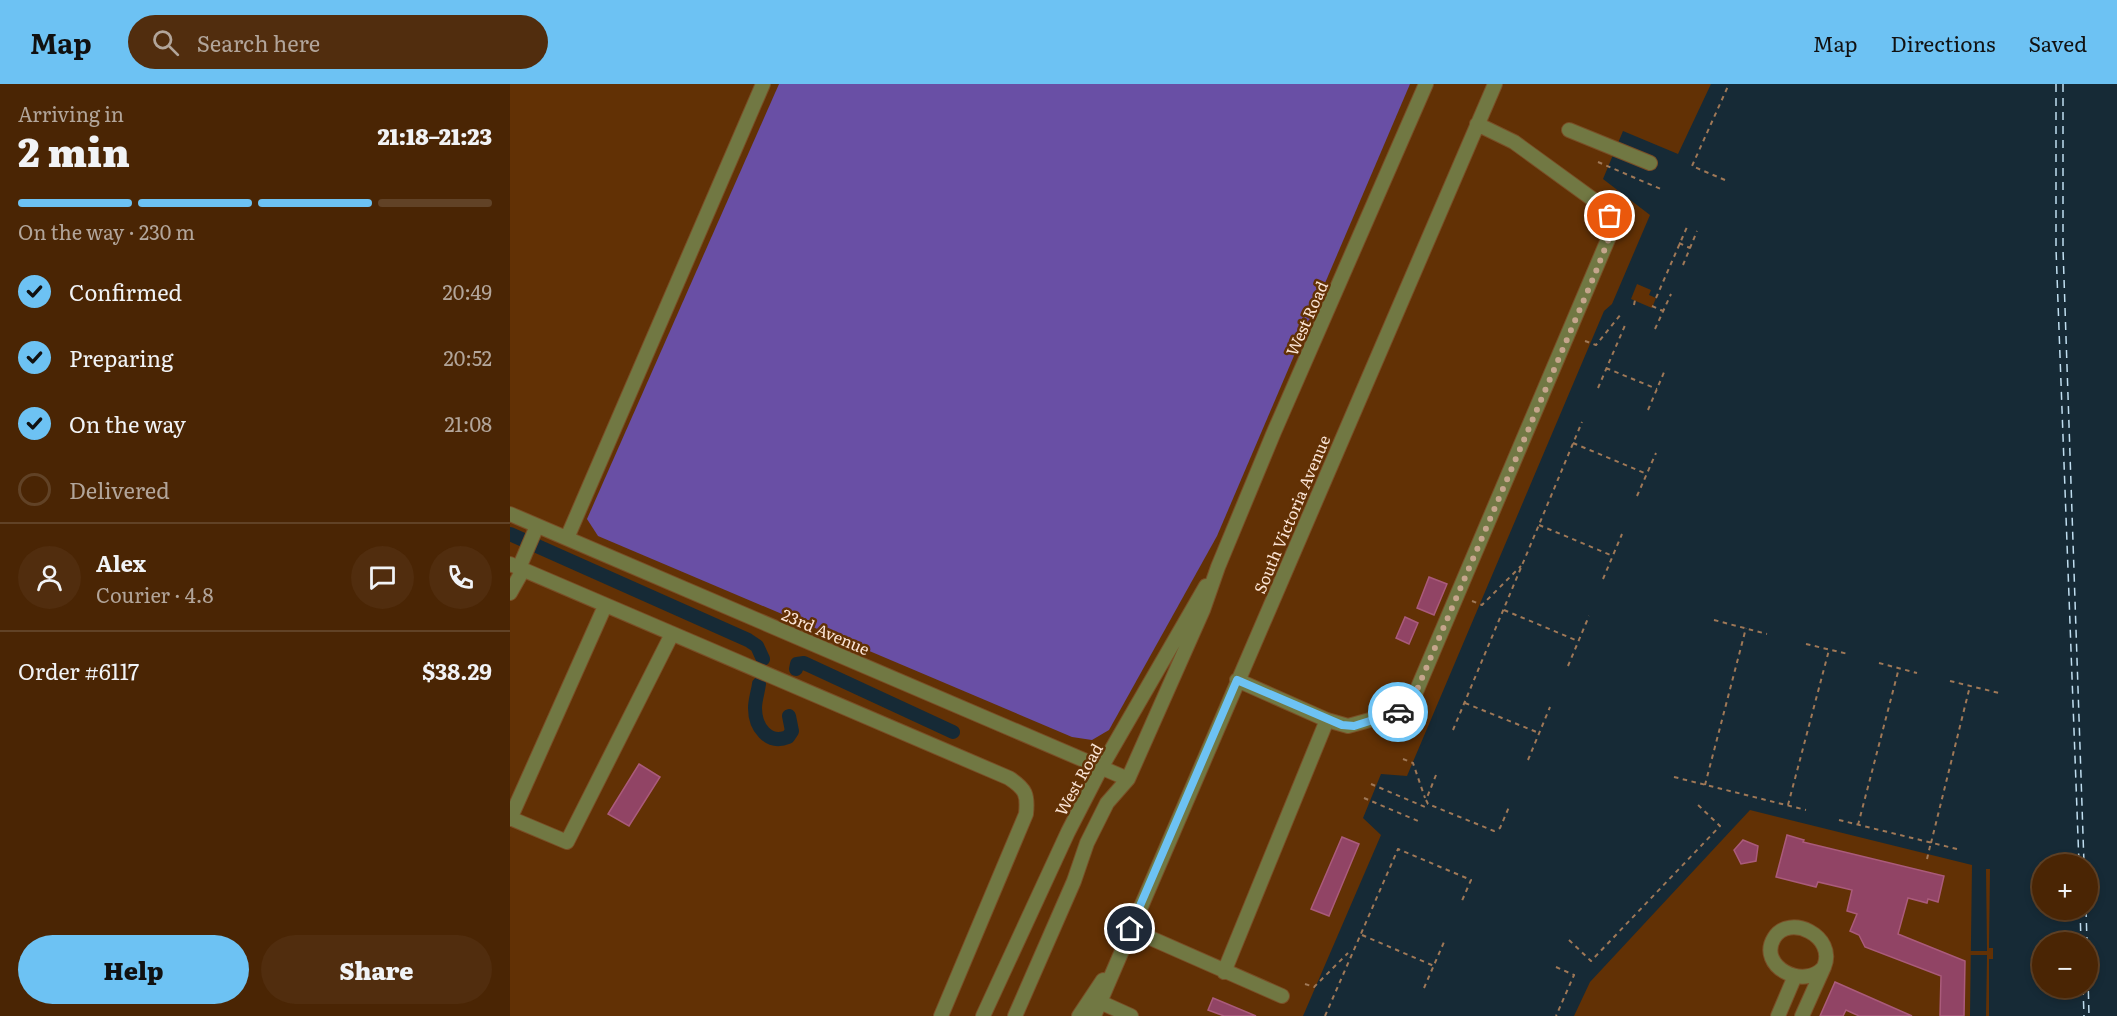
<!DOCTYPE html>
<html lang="en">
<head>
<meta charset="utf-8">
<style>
	:root { --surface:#4a2504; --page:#512d0e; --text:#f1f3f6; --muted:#b2a59a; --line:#614226; --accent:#6dc2f3 }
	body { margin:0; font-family:Literata,serif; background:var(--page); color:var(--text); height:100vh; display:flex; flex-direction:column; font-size:22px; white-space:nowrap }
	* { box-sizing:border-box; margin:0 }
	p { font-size:20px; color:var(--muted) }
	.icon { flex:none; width:33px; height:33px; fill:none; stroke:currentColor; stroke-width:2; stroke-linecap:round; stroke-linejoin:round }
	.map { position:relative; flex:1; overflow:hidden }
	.sheet { display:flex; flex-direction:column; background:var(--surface); width:510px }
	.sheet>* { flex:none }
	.fabs { position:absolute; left:1522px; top:770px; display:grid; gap:12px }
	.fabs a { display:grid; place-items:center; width:66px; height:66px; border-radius:50%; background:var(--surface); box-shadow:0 3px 9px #0003,0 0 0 2px var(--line); font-size:30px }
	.pin { position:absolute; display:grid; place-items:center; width:51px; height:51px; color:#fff; margin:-26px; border:3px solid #fff; border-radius:50%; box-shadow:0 2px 6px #0007 }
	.courier { position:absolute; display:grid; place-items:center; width:60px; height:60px; margin:-30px; border:4px solid #6dc2f3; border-radius:50%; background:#fff; color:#222; box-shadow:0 2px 8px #0007 }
	.head em { font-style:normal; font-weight:800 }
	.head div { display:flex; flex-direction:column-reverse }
	.head { display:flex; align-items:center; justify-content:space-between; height:102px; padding:0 18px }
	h1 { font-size:39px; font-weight:800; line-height:45px }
	.bar { display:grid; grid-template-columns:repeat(4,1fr); gap:9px 6px; align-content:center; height:72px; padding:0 18px }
	.bar i { height:8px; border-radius:4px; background:var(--line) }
	.bar .on { background:var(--accent) }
	.bar p { grid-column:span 4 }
	.line { display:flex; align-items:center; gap:15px; padding:0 18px; border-top:2px solid var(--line) }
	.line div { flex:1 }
	.round { display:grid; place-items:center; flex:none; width:63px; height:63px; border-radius:32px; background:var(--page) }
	ol { padding:0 18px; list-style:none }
	li { display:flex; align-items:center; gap:18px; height:66px }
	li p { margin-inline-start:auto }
	li .icon { padding:6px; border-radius:50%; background:var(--accent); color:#111; stroke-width:4 }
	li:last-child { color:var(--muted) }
	li i { width:33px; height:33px; border:3px solid var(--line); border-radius:50% }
	.cta { display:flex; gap:12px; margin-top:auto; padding:12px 18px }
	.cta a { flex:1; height:69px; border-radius:36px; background:var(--accent); color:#111; font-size:24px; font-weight:800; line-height:69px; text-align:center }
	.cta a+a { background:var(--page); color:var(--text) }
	header { display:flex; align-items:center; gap:36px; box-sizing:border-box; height:84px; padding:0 30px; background:var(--accent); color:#111 }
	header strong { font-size:28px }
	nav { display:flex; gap:33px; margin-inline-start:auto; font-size:21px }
	.search { width:420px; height:54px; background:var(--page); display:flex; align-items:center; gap:15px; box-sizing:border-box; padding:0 21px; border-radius:33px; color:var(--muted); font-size:22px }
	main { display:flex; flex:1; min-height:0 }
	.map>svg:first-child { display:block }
	.green { fill:#694fa5 }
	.water { fill:#162a36; fill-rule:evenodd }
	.pier { fill:#623105 }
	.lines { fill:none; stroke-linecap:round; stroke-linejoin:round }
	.canal { stroke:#162a36; stroke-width:14 }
	.ferry { stroke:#bfddef; stroke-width:1.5; stroke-dasharray:8 6; stroke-linecap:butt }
	.building { fill:#914465; stroke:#aa5b7b; stroke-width:1.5 }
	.minor-casing { stroke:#7a4e26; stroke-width:16 }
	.path { stroke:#9f7857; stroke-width:2; stroke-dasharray:4.5 4.5; stroke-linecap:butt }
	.minor { stroke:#717843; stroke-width:14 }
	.done { stroke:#c5a58c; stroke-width:6; stroke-dasharray:0 10.8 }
	.route { stroke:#6dc2f3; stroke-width:8 }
	.labels { text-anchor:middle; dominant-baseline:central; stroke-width:5; stroke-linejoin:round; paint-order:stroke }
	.street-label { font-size:16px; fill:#fbe4d5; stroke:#623105 }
</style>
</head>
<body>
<header>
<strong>Map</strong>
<div class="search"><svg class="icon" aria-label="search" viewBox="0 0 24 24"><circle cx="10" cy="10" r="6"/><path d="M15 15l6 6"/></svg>Search here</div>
<nav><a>Map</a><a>Directions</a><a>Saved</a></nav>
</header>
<main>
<section class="sheet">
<div class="head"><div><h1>2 min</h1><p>Arriving in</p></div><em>21:18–21:23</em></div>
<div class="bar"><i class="on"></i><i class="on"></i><i class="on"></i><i></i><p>On the way · 230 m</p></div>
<ol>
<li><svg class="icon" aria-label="check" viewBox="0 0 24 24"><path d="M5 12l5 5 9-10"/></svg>Confirmed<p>20:49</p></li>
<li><svg class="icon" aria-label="check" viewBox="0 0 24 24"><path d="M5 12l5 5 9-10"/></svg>Preparing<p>20:52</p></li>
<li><svg class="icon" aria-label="check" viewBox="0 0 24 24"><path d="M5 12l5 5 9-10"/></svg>On the way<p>21:08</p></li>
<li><i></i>Delivered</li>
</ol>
<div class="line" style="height:108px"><a class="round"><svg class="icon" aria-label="person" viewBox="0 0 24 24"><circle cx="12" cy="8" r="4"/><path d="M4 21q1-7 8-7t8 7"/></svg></a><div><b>Alex</b><p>Courier · 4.8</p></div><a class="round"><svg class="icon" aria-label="chat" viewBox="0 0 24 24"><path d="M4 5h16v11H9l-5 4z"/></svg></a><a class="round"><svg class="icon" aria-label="phone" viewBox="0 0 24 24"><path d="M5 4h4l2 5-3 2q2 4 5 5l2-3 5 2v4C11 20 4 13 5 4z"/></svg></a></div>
<div class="line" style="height:78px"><div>Order #6117</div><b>$38.29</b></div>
<div class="cta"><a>Help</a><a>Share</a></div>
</section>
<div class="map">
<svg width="1607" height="932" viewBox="0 0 1607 932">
	<rect width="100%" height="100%" fill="#623105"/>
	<!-- green -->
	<path class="green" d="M269 0H900L707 452 599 646 582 656 562 653 88 452 77 435Z"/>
	<!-- water -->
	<path class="water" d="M1201 0H1607V932H1460L1462 781 1240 726 1080 898 1064 932H793L871 751 853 734 871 690 897 692 1094 227 1102 220 1140 131 1093 95 1113 47 1168 70ZM1533 780H1578V825H1533ZM1533 858H1578V903H1533Z"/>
	<!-- pier -->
	<path class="pier" d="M1127 200 1141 206 1139 211 1146 214 1142 224 1121 215Z
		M1476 785H1480L1479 864H1483V875H1479V932H1476L1477 871H1458V867H1477Z"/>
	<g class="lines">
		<!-- canal -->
		<path class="canal" d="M0 450 238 556 247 562 253 575
			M286 585 287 580 294 579 443 648
			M249 600C248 608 245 616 245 624 245 643 258 661 278 653L282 647 279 632"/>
		<!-- ferry -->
		<path class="ferry" d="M1546 0V165L1569 780
			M1553 0V165L1574 780
			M1570 825 1571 858
			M1576 825 1577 858
			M1578 893 1579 932
			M1573 903 1574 932"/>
	</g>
	<!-- building -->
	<path class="building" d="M919 493 937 500 924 531 907 524Z
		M895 533 908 539 899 560 886 554Z
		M129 680 150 693 119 742 98 730Z
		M1277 751 1294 756 1293 758 1434 792 1428 818 1418 815 1417 819 1398 814 1388 850 1455 877 1454 932H1430L1431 892 1355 863 1349 851 1340 847 1347 830 1337 827 1342 806 1308 798 1306 803 1266 793Z
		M832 753 849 760 819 832 801 825Z
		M1233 756 1248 762 1246 777 1231 780 1224 766Z
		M1325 898 1402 932H1349L1336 926 1333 932H1310Z
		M703 914 746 932H714L698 926Z"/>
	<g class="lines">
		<defs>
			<path id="minor" d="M1059 46 1140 79
				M0 430 618 695
				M57 454 253 0
				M0 480 499 694C516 705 518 711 516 730L431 932
				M9 484 27 442
				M0 509 13 486
				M727 596 817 636 838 642 889 628 897 622 903 615 1102 146 1100 132 1092 122 1004 58 967 40
				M0 734 57 758 162 550
				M0 735 95 522
				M620 845 772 912
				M714 888 817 636
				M590 918 621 932
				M473 932 558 748 592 682 696 502
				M505 932 564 797 577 759 597 719 618 695 693 526 708 483 764 348 916 0
				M569 932 593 896
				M584 932 985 0
				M1268 932 1285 892
				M1292 932 1314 883C1327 852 1279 829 1264 854 1247 882 1294 907 1314 883"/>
		</defs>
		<!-- minor casing -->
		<use href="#minor" class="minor-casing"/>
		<!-- path -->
		<path class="path" d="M1088 78 1153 106
			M1215 96 1182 82 1219 0
			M1169 159 1180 164
			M1173 181 1187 147
			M1146 214 1177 143
			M1124 221 1125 216
			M1142 222 1153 227
			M1145 245 1161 210
			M1075 257 1086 261 1111 230
			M1096 284 1147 305
			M1088 304 1116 239
			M1138 326 1155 286
			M1063 359 1137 390
			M1127 412 1146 369
			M1029 441 1103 472
			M1093 495 1112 450
			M962 517 972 521 1011 482
			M994 526 1068 557
			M1204 536 1257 550
			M1296 560 1338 570
			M1369 579 1407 589
			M1058 582 1079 532
			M1440 597 1489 609
			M955 619 1029 649
			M943 646 1072 338
			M893 675 903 679 915 714
			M1018 676 1040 623
			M926 691 916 716 918 720 984 747 990 744 999 723
			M1164 693 1296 726
			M861 700 915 723
			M1195 701 1236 544
			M854 714 908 737
			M1278 721 1319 566
			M1329 736 1451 766
			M1348 741 1389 584
			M1421 759 1460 602
			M1417 775 1421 758
			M852 851 924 882
			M1059 856 1081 877 1210 742 1186 719
			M1046 883 1064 891 1046 932
			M795 900 804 903 838 869
			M914 904 934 858
			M815 932 888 765 961 796 951 819"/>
		<!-- minor -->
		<use href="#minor" class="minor"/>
	</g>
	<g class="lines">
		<!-- done -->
		<path class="done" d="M888 628 897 622 903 615 1085 190 1101 149 1100 132"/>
		<!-- route -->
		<path class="route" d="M620 845 727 596 832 641 844 642 888 628"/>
	</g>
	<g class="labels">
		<!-- street labels -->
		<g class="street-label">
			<text transform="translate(796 234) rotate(-66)">West Road</text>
			<text transform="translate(781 430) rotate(-67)">South Victoria Avenue</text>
			<text transform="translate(316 547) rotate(23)">23rd Avenue</text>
			<text transform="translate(568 695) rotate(-61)">West Road</text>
		</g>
	</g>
</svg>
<div class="fabs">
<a>+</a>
<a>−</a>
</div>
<div class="pin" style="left:1100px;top:132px;background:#ea580c"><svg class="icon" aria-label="bag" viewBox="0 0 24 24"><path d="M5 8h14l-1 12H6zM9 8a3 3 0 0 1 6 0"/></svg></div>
<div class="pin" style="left:620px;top:845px;background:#1f2937"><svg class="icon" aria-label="home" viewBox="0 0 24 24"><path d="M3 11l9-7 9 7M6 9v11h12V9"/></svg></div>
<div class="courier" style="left:888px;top:628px"><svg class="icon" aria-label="car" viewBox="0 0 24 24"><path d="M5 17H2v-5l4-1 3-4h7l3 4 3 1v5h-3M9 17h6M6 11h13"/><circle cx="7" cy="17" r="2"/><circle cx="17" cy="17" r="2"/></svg></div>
</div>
</main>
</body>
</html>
